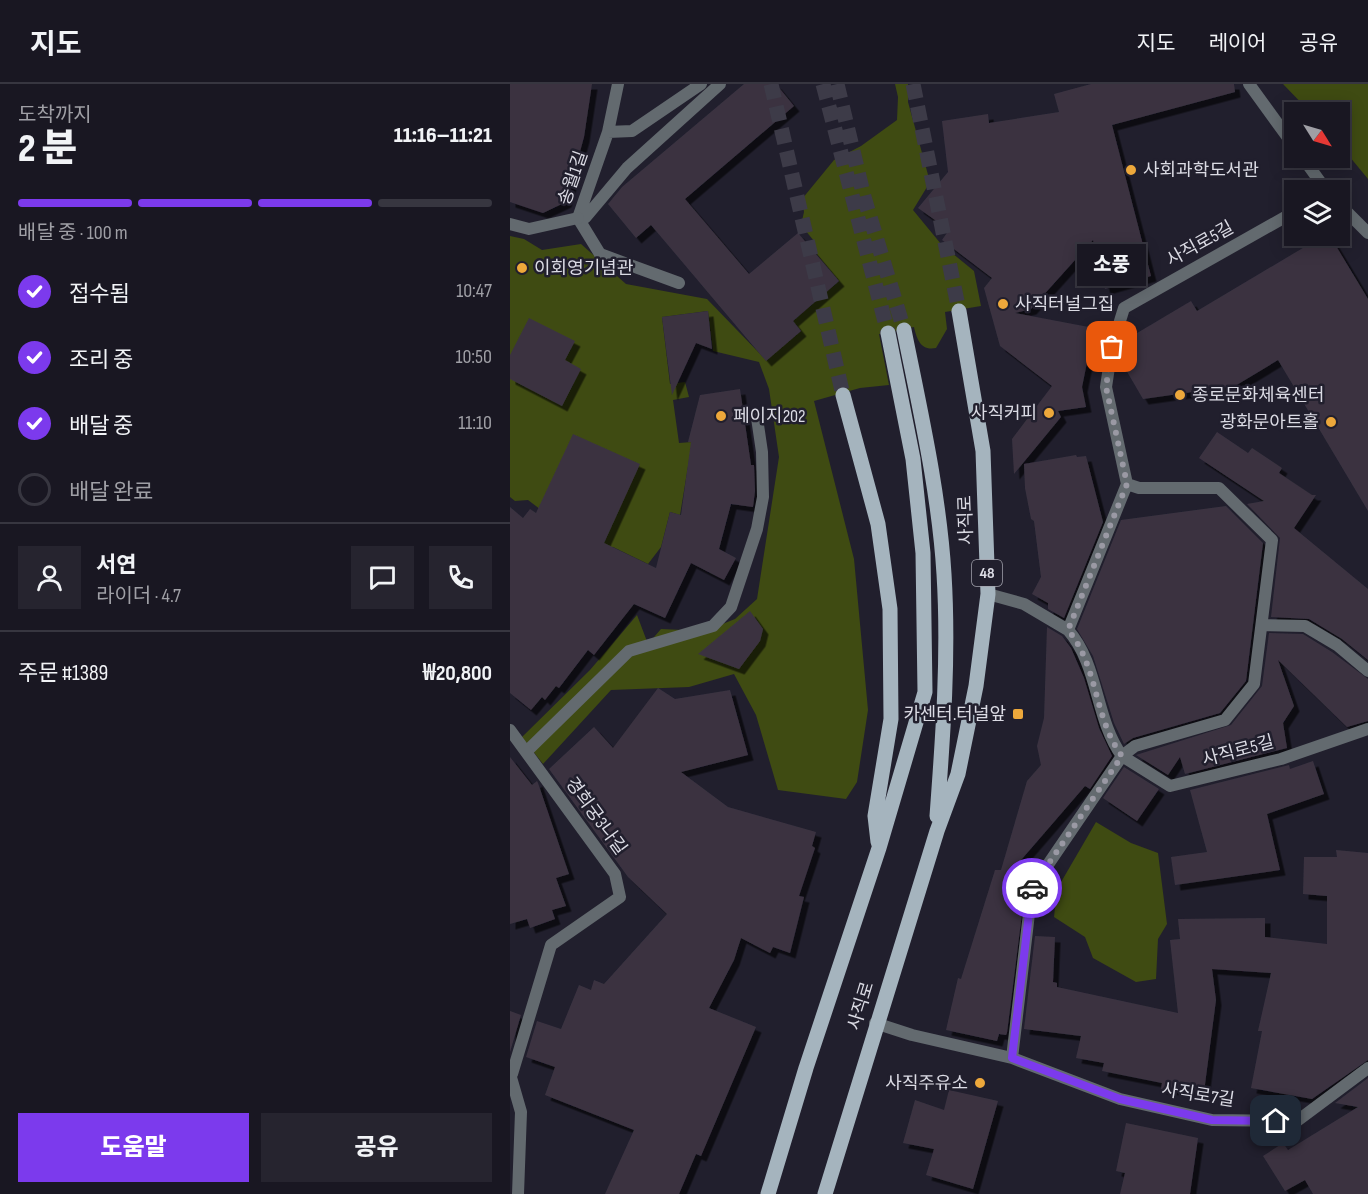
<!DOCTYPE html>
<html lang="ko">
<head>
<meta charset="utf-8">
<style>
	:root { --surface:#191722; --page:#26242f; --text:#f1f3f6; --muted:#9f9fa5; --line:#373640; --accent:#7c3aed }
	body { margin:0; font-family:"Sofia Sans Condensed","Noto Sans KR",sans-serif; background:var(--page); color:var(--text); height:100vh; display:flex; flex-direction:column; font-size:22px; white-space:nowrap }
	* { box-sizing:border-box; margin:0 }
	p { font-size:20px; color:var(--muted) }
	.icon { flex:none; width:33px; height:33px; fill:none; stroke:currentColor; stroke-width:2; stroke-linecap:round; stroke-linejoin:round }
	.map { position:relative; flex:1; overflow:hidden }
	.panel { display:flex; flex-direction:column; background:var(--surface); width:510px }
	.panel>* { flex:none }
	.needle { width:39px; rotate:127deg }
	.controls { position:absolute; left:774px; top:18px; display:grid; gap:12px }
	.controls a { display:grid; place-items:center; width:66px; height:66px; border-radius:0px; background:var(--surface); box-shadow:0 3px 15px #0003,0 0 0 2px var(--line); font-size:30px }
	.pin { position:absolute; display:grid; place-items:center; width:51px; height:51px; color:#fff; margin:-26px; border-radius:12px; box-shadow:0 3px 9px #0006 }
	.courier { position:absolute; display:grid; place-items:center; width:60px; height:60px; margin:-30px; border:4px solid #7c3aed; border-radius:50%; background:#fff; color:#222; box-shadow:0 2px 8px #0007 }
	.bubble { position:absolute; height:42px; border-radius:0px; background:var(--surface); box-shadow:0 3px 15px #0003,0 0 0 2px var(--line); font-size:20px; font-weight:800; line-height:42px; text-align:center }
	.head em { font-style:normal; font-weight:800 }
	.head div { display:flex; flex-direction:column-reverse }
	.head { display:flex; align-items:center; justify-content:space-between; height:102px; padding:0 18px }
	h1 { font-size:39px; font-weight:800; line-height:45px }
	.bar { display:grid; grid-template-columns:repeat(4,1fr); gap:9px 6px; align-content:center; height:72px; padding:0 18px }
	.bar i { height:8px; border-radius:4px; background:var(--line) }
	.bar .on { background:var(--accent) }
	.bar p { grid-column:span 4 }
	.line { display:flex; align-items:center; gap:15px; padding:0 18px; border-top:2px solid var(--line) }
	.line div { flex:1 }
	.round { display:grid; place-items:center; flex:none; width:63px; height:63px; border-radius:0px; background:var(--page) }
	ol { padding:0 18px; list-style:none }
	li { display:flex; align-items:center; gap:18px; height:66px }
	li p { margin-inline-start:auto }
	li .icon { padding:6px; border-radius:50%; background:var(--accent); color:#fff; stroke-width:4 }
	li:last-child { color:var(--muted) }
	li i { width:33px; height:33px; border:3px solid var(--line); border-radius:50% }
	.cta { display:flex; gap:12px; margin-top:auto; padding:12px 18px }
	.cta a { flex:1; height:69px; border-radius:0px; background:var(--accent); color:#fff; font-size:24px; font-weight:800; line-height:69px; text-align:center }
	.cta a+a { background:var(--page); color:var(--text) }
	header { display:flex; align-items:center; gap:36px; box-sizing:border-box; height:84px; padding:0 30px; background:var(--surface); border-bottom:2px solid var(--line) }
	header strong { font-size:28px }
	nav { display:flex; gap:33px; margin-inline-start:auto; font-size:21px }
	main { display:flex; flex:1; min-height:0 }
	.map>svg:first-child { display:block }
	.green { fill:#3f4b12 }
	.building { fill:#3a3341; filter:url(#shadow) }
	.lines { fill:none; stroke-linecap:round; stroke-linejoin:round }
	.primary-tunnel { stroke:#3d3b48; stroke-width:15; stroke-dasharray:15 8; stroke-linecap:butt }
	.service { stroke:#636a6f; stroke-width:12 }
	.minor { stroke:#636a6f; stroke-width:12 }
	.primary { stroke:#a5b4be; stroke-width:15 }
	.done { stroke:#9a99a4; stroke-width:6; stroke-dasharray:0 10.8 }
	.route { stroke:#7c3aed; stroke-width:8 }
	.poi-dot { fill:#eda83b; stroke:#211f2d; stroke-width:2 }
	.labels { text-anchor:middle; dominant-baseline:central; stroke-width:5; stroke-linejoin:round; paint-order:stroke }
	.shield { fill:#211f2d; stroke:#a3a3ad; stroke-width:1.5 }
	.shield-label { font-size:16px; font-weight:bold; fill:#dbdbe4 }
	.poi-label { font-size:18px; fill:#dbdbe4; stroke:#211f2d; text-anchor:start }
	.street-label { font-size:18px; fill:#dbdbe4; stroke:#211f2d }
</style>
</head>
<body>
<header>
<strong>지도</strong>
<nav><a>지도</a><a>레이어</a><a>공유</a></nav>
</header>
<main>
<section class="panel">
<div class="head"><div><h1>2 분</h1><p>도착까지</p></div><em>11:16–11:21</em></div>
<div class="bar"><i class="on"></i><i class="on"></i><i class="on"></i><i></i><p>배달 중 · 100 m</p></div>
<ol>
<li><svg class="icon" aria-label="check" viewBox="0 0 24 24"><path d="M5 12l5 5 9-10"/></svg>접수됨<p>10:47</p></li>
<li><svg class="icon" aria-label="check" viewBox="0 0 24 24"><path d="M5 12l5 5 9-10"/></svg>조리 중<p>10:50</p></li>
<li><svg class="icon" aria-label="check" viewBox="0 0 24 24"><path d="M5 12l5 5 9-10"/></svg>배달 중<p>11:10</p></li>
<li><i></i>배달 완료</li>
</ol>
<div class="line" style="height:108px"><a class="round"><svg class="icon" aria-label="person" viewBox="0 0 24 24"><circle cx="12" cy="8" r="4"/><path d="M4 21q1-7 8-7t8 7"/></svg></a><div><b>서연</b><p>라이더 · 4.7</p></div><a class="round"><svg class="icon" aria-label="chat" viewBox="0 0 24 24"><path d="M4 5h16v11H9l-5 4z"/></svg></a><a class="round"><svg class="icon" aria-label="phone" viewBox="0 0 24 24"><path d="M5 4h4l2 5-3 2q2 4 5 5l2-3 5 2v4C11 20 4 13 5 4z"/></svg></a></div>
<div class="line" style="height:78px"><div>주문 #1389</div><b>₩20,800</b></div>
<div class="cta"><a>도움말</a><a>공유</a></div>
</section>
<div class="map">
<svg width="858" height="1110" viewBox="0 0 858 1110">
	<defs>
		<filter id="shadow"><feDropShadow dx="5.5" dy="5.5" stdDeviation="0" flood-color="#0009"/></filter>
	</defs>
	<rect width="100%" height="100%" fill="#211f2d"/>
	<!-- green -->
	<path class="green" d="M385 0H398V18L420 98 403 126 431 160 464 187 471 222 435 228 437 245 426 264C411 267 407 256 404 243L369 250 379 301 350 304 304 317 344 475 358 626 347 698 336 715 268 706 246 631 224 590 179 603 101 606 33 680 12 653 80 586 127 531 138 560 151 545 195 547 225 535 247 515 269 373 259 305 249 278 203 267 198 227 152 233 160 300 175 298 179 313 163 316 169 359 182 358 170 431 160 428 151 463 138 480 103 463 84 466 18 416 5 417 0 413V152L14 155 32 166 71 160 116 200 197 215 256 276 291 247 283 237 329 197 300 162 304 157 291 141 294 128 292 115 324 76 351 62 387 36 388 13Z
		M773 0H858V95L830 61V28H800Z
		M586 738 621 759 648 769 657 840 648 855 646 895 626 898 583 874 575 853 544 833 547 805Z"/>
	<!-- building -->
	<path class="building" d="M0 0H82L74 53 56 118 33 129 0 118Z
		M234 0H266L284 22 175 115 239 190 288 149 329 197 283 237 291 247 256 277 141 141 126 154 98 120 112 103Z
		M581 0H724L725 8 602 41 641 192 595 205 583 156 521 225 505 229 584 244 572 303 576 323 548 327 551 333 504 390 502 355 542 302 490 262 474 204 482 194 432 156 439 146 408 124 438 88 432 37 478 30 479 39 549 28 544 10Z
		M813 152H820L858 215V427L768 276 725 302 633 315 609 274 612 258 681 217 687 227Z
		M198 227 202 265 186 259 162 311 152 233Z
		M19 234 65 257 55 276 71 285 52 322 0 295V271Z
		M230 305 241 381H244L245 407 243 423 221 420 209 465 226 474 214 496 181 479 155 534 124 520 84 571 78 566 49 604 46 602 35 616 32 613 21 626 0 609V423L13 434 20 425 26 429 63 350 130 380 94 459 146 484 160 428 171 431 181 358H178L190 311Z
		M707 348 738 369 742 364 772 384 769 389 802 411H806L784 444 858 505V576L832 555 799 535 761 533 770 454 737 420 754 417 689 374Z
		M566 371 567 373 576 372 593 438 554 534 538 525V519L522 510 531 493 524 437 521 435 515 404 514 380Z
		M716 422 753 459 736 597 710 629 623 654 614 660 604 639 583 572 567 545 611 436Z
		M240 527 253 545 250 557 229 585 188 570Z
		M537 543 552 552 561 564 574 594 589 644 602 672 580 705 575 702 505 783 516 792V798L497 949 496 951 489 950 487 957 436 946 448 894 451 895 485 786H491L517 697 531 681 527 662 534 634Z
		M759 549 793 550 822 568 858 595V637L837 643 768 576 784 622 773 639 777 664 675 690 670 673 658 691 626 671 721 641 752 602Z
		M148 604 165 615 220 606 238 671 171 688 218 723 306 748 302 762 305 764 289 812 294 813 280 869 263 863 260 869 231 854 224 876 199 924 246 943 191 1072 186 1070 169 1110H95L124 1046 35 1011 45 983 16 973 27 937 51 945 69 901 81 906 84 896 94 900 157 830 118 793 39 685 84 643 103 664Z
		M0 673 22 701 27 697 28 699 59 790 46 794 56 822 42 826 45 835 20 844 17 835 0 840Z
		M803 677 814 710 757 730 770 786 665 801 661 773 697 768 680 706 779 681 780 685Z
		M614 683 649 705 627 737 593 714Z
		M826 766 858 769V976L802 1015 741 1004 752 947H748L761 889 702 885 706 916 694 1008 651 1005 652 999 592 987 594 979 566 974 571 952 514 945 525 852 545 853 543 898 547 899V903L668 929 660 856 670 855 668 835 755 834V853L817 860V812L793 810 794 773H827Z
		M0 927 11 931 0 968Z
		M858 994V1110H803L795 1096 775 1107 753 1072 773 1059 778 1066 848 1023 825 1019Z
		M439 1006 488 1017 463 1105 416 1091 424 1065 393 1059 405 1016 434 1026Z
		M616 1039 688 1054 680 1110H610L615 1089 606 1087Z"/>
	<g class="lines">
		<!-- primary-tunnel -->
		<path class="primary-tunnel" d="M261 0 333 311
			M313 0 378 249
			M327 0 354 113 394 246
			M403 0 449 227"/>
		<!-- service -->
		<path class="service" d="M108 0 98 48 68 134 90 170 169 199
			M98 48 122 47 191 0
			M68 134H75L117 84 210 0
			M17 667 119 567 203 542 221 523 247 445 253 413 252 368 247 334"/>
		<!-- minor -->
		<path class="minor" d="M739 0 784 62
			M793 74 816 106
			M830 121 858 149
			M0 140 19 145 68 134
			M478 510 514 520 558 546 617 400 596 303 602 263 614 224 784 128
			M752 541 795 542 827 561 858 587
			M558 546C589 581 585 635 612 672L625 662 715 636 744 600 762 456 709 404H629L617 400
			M0 646 105 790 110 813 41 861 2 990
			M365 939 402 951 502 974 610 1015 702 1036 787 1037 858 984
			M502 974 522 804 612 672 660 702 771 675 858 645
			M0 990 11 1028 8 1110"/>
		<!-- primary -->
		<path class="primary" d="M394 246C410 326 429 408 434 490 439 570 433 652 427 732
			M333 311 368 440 380 525 381 635 365 732 368 758
			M258 1110 296 984 369 764 415 608 413 469 403 375 378 249
			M315 1110 427 747 448 690 466 602 478 510 473 367 449 227"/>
	</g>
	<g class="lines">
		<!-- done -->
		<path class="done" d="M522 804 612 672C584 635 588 581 558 546L617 400 596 303 602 263"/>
		<!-- route -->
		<path class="route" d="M522 804 502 974 610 1015 702 1036 766 1037"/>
	</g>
	<!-- markers -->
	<g class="poi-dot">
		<circle cx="621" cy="86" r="6"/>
		<circle cx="12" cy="184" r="6"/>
		<circle cx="493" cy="220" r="6"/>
		<circle cx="670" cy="311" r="6"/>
		<circle cx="539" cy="329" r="6"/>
		<circle cx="211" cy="332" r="6"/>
		<circle cx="821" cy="338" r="6"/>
		<rect x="502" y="624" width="12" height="12" rx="3"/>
		<circle cx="470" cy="999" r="6"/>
	</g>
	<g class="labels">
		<!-- shield labels -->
		<rect class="shield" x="462" y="476" width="30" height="26" rx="4.5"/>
		<g class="shield-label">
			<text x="477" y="489">48</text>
		</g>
		<!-- poi labels -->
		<g class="poi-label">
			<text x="633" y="86">사회과학도서관</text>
			<text x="24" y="184">이회영기념관</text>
			<text x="505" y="220">사직터널그집</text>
			<text x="682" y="311">종로문화체육센터</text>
			<text x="527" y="329" text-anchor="end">사직커피</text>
			<text x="223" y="332">페이지202</text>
			<text x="809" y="338" text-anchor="end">광화문아트홀</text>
			<text x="496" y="630" text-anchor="end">카센터.터널앞</text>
			<text x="458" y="999" text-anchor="end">사직주유소</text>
		</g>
		<!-- street labels -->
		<g class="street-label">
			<text transform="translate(63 94) rotate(-71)">송월1길</text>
			<text transform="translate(690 160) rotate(-29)">사직로5길</text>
			<text transform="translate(456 436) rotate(-92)">사직로</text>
			<text transform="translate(728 667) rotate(-15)">사직로5길</text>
			<text transform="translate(86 732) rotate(54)">경희궁3나길</text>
			<text transform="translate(351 922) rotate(-73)">사직로</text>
			<text transform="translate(688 1011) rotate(9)">사직로7길</text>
		</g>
	</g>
</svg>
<div class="controls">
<a><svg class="needle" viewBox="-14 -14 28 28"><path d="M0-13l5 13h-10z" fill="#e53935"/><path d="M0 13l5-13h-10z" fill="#9f9fa5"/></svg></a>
<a><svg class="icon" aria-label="layers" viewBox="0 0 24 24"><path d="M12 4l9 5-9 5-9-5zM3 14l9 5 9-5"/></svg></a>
</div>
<div class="pin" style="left:602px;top:263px;background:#ea580c"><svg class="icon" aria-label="bag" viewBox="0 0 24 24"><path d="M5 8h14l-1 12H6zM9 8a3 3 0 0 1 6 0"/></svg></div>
<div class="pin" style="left:766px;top:1037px;background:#1f2937"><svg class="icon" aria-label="home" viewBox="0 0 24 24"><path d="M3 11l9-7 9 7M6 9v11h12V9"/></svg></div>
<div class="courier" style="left:522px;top:804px"><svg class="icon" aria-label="car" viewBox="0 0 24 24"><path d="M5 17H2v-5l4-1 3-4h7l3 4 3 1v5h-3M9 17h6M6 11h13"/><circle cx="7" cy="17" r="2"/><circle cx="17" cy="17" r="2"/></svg></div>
<div class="bubble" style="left:567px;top:160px;width:69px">소풍</div>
</div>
</main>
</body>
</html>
